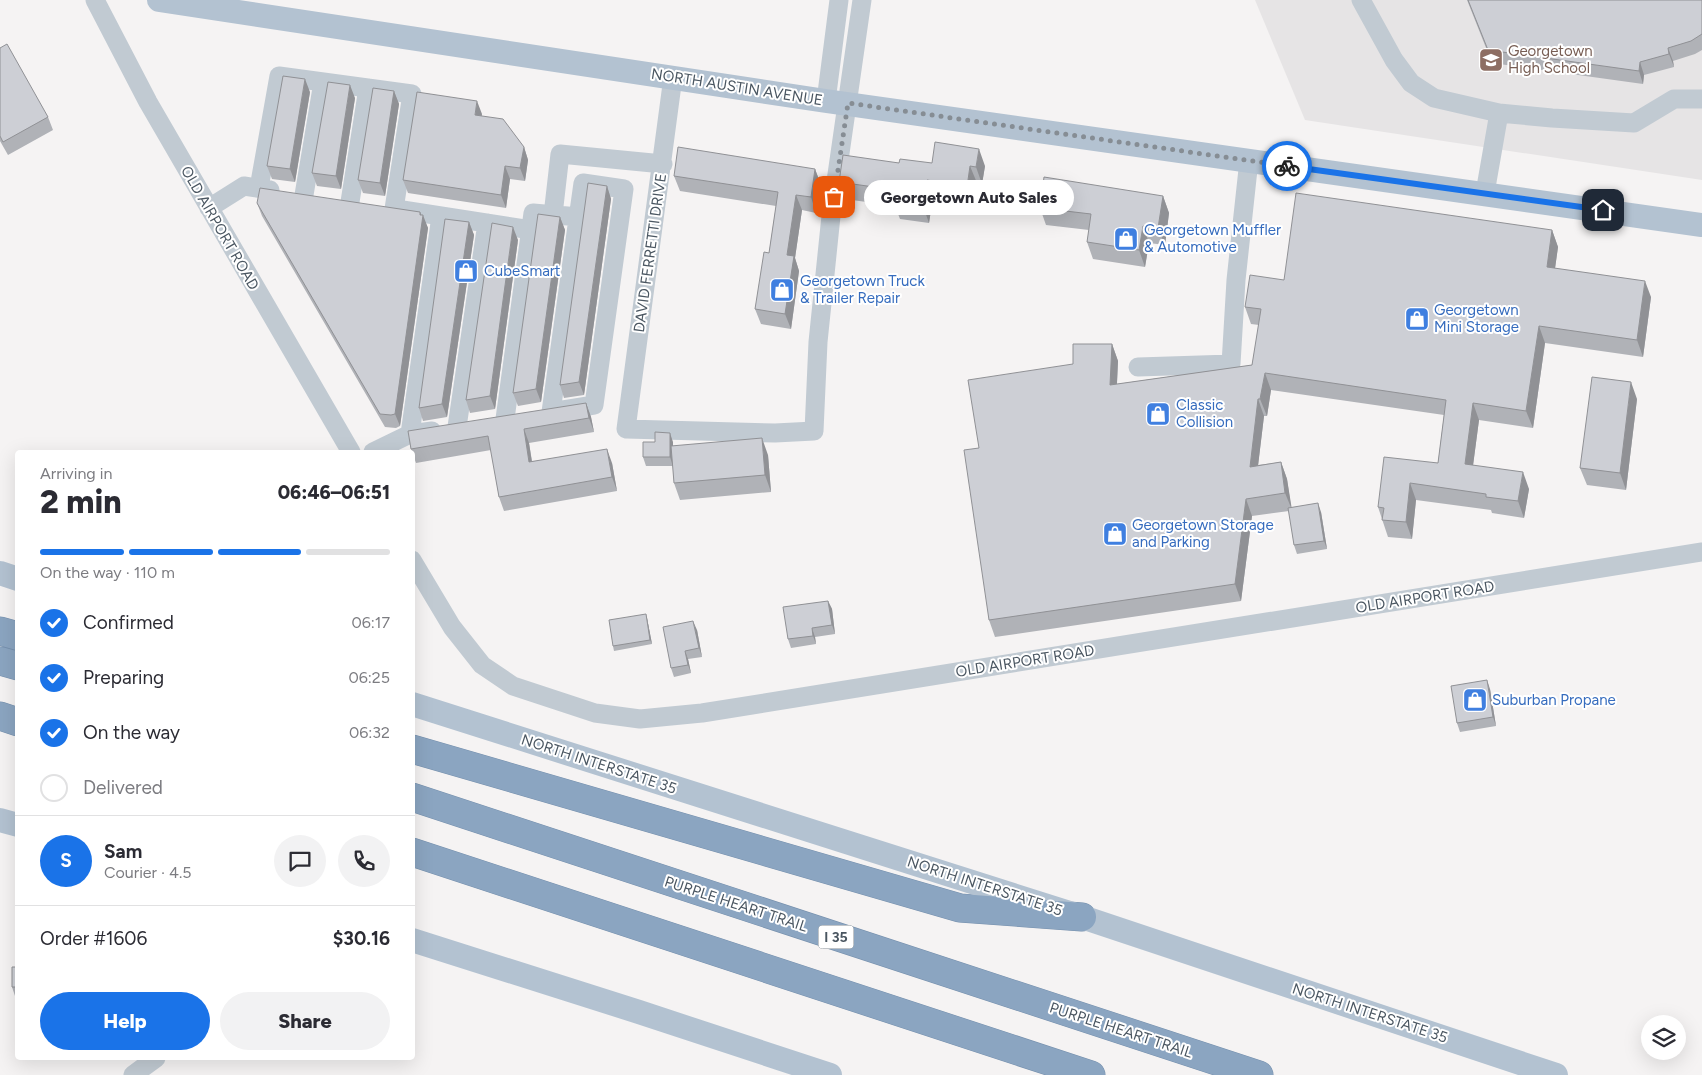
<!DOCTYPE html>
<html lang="en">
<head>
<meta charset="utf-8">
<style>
	:root { --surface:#fff; --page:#f2f2f3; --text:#2b2b33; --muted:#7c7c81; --line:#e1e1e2; --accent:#1a73e8 }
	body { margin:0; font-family:Figtree,sans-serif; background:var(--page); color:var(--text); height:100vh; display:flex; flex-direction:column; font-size:19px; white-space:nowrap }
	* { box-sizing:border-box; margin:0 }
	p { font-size:16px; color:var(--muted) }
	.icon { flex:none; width:28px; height:28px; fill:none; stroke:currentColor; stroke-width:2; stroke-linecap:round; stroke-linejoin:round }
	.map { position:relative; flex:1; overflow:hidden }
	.drawer { position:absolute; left:15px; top:450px; width:400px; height:610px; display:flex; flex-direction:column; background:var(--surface); border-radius:5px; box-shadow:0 5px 20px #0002 }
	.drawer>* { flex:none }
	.buttons { position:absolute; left:1641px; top:1015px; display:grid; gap:10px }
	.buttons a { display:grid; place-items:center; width:45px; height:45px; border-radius:50%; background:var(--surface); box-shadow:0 5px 20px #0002; font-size:25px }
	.pin { position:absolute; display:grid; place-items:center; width:42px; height:42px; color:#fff; margin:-21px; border-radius:10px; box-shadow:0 2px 8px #0006 }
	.courier { position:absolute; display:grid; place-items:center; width:50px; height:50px; margin:-25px; border:4px solid #1a73e8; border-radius:50%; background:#fff; color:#222; box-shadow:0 1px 6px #0007 }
	.bubble { position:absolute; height:35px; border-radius:18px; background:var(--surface); box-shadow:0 5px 20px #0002; font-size:16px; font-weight:800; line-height:35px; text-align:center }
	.headline em { font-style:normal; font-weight:800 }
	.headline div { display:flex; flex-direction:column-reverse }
	.headline { display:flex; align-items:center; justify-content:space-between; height:85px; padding:0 25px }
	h1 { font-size:32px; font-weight:800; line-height:38px }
	.bar { display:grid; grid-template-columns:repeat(4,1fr); gap:8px 5px; align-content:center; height:60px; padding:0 25px }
	.bar i { height:6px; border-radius:4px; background:var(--line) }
	.bar .selected { background:var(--accent) }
	.bar p { grid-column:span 4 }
	.line { display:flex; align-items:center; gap:12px; padding:0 25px; border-top:1px solid var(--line) }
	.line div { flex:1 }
	.round { display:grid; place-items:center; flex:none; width:52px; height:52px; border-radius:26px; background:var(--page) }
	ol { padding:0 25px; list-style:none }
	li { display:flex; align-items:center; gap:15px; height:55px }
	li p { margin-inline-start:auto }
	li .icon { padding:5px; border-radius:50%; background:var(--accent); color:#fff; stroke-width:4 }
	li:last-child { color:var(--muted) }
	li i { width:28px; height:28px; border:2px solid var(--line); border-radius:50% }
	.primary-button { display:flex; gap:10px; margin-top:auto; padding:10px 25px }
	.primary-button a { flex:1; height:58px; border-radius:30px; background:var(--accent); color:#fff; font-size:20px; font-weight:800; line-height:58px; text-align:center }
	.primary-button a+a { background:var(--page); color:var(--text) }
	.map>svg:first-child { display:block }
	.education { fill:#e6e4e5 }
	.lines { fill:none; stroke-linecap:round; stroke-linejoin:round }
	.highway-casing { stroke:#7690ad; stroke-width:29 }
	.minor { stroke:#c1cad2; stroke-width:19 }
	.major { stroke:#b3c2d1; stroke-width:24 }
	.highway { stroke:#8ba5c1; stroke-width:28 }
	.wall { fill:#b0b2b7 }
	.shaded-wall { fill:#909195 }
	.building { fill:#cdcfd5; stroke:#909195 }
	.done { stroke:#868d94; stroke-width:5; stroke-dasharray:0 9 }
	.route { stroke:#1a73e8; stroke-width:6 }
	.labels { text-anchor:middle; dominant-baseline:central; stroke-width:4; stroke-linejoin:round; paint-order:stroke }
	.shield { fill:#fff; stroke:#808990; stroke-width:1 }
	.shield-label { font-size:14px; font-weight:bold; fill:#4a5661 }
	.education-label { font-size:15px; fill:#785e54; stroke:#fff; text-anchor:start }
	.street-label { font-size:15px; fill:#4a5661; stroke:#fff }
	.shop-label { font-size:15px; fill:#366cbe; stroke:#fff; text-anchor:start }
</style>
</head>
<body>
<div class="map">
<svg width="1702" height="1075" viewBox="0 0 1702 1075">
	<rect width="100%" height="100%" fill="#f5f3f3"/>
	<!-- education -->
	<path class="education" d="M1255 0H1702V180L1305 120Z"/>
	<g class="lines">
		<defs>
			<path id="highway" d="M0 631 18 636
				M0 661 18 666
				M0 716 18 722
				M412 749 960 908 1082 917
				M412 797 1259 1075
				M412 852 1091 1075"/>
		</defs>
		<!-- highway casing -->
		<use href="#highway" class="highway-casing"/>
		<!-- minor -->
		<path class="minor" d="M95 0 148 102 351 452
			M1361 0 1394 60 1411 83 1434 98 1499 113 1552 118 1634 123 1674 99H1702
			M673 77 626 429 775 433 814 431 818 342 831 216 862 0
			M826 101 839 0
			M259 188 279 76 412 94 394 209
			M1485 193 1499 113
			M304 195 323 82
			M350 202 368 88
			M209 208 244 186 270 190
			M396 209 531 230
			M553 215 560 154 663 164
			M1138 367 1231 364 1236 280 1249 160
			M551 412 583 183 624 189 594 405 563 410
			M505 419 533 213 579 217
			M457 427 487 223
			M410 434 441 216
			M373 452 410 434 432 431
			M412 560 452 627 482 665 513 686 595 713 640 719 702 713 1702 552
			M133 1075 156 1058"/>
		<!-- major -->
		<path class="major" d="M159 0 826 101 1702 225
			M0 573 18 579
			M412 704 1082 917 1556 1075
			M0 820 18 825
			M412 940 639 1012 830 1075"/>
		<!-- highway -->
		<use href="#highway" class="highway"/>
	</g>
	<!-- wall -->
	<path class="wall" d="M1467 0H1702V50L1695 54 1673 61 1674 67 1644 75 1643 84 1492 63Z
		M0 48 48 117 53 130 8 155 0 141Z
		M394 91 399 104 385 196 363 193 358 180Z
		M310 92 295 182 272 179 267 166Z
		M355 98 341 189 317 186 312 173Z
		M482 114 481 116 524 147 528 160 525 181 510 179 506 208 408 193 403 180Z
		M899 163H932L985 166 982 184 977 183 973 204 933 197 929 223 900 219 895 206 845 199 839 182Z
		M815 169 821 185 816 213 802 210 795 258 799 271 791 329 761 324 755 309 769 253 776 206 680 191 674 176Z
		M607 186 611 199 584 395 564 398 560 385Z
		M1163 196 1169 213 1165 245 1149 243 1145 267 1093 259 1087 242 1089 230 1046 225 1040 208Z
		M257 203 420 212 428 228 400 426 396 428 385 427 262 216Z
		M560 217 565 230 541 402 518 406 513 393Z
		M469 222 474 235 447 417 423 421 419 408Z
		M1552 230 1558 247 1555 268 1651 297 1643 357 1545 343 1533 428 1479 420 1473 465 1529 489 1524 518 1492 513 1491 510 1416 500 1412 539 1388 537 1378 507 1438 463 1444 415 1271 390 1267 416H1264L1258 465 1281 462 1287 479 1291 507 1321 512 1327 549 1297 554 1294 545 1289 511 1252 516 1241 601 995 637 989 620 979 448 1073 364 1112 344 1118 361 1117 384 1252 365 1259 325 1251 324 1245 307 1284 280Z
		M518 240 495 409 470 413 466 400Z
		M1637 399 1626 490 1587 485 1580 468Z
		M586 403 591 417 594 432 529 443 532 461 612 463 617 491 504 511 499 497 491 450 416 463 411 449Z
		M673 442V446L768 455 771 492 680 500 674 483 673 466H646L643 457Z
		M828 601 832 609 835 634 815 637 816 644 791 648 788 639Z
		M646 614 647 618 652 644 614 651 613 646Z
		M697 630 702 657 688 659 691 673 674 677 671 668Z
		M1490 689 1496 726 1460 732 1457 723Z
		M18 967V995L15 996 12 987Z"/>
	<!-- shaded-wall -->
	<path class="shaded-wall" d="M1668 48 1673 61 1674 67 1669 54Z
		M1640 62 1644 75 1643 84 1639 71Z
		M305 79 310 92 295 182 290 169Z
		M350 85 355 98 341 189 336 176Z
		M394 91 399 104 385 196 380 183Z
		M477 101 482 114 480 128 475 115Z
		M524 147 528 160 525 181 520 168Z
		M979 149 985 166 982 184 976 167Z
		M505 166 510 179 506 208 501 195Z
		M970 166 977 183 973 204 967 187Z
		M815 169 821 185 816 213 811 197Z
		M927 180 933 197 929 223 923 206Z
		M607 186 611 199 584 395 579 382Z
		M796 195 802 210 795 258 799 271 791 329 785 314 787 255Z
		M1163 196 1169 213 1165 245 1158 228Z
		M420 212 423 219V215L428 228 400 426 395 414Z
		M560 217 565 230 541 402 536 389Z
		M469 222 474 235 447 417 442 404Z
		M1143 226 1149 243 1145 267 1139 250Z
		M513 227 518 240 495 409 490 396Z
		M1552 230 1558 247 1553 283 1547 267Z
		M1645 281 1651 297 1643 357 1637 340Z
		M1539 326 1545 343 1533 428 1526 411Z
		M1112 344 1118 361 1116 402 1110 385Z
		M1265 373 1271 390 1267 416 1260 399Z
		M1631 382 1637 399 1626 490 1620 473Z
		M1258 399 1264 416 1256 483 1250 467Z
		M586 403 591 417 594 432 589 418Z
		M1473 403 1479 420 1471 481 1465 464Z
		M524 429 529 443 534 476 529 462Z
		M670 433 673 442V466L670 457Z
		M762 438 768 455 771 492 765 475Z
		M607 449 612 463 617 491 612 477Z
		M1281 462 1287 479 1292 510 1285 493Z
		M1523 472 1529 489 1524 518 1518 501Z
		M1410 483 1416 500 1412 539 1406 522Z
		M1246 499 1252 516 1241 601 1235 584Z
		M1318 503 1321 512 1327 549 1324 541Z
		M828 601 832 609 835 634 832 625Z
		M646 614 647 618 652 644 650 640Z
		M693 621 697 630 702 657 699 648Z
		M812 628 815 637 816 644 813 636Z
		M685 651 688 659 691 673 688 665Z
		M1487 680 1490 689 1496 726 1493 717Z"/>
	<!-- building -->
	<path class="building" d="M1468 0H1702V34L1691 41 1668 48 1669 54 1640 62 1639 71 1488 50Z
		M7 44 48 117 3 142 0 136V48Z
		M283 76 305 79 290 169 267 166Z
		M328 82 350 85 336 176 312 173Z
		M373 88 394 91 380 183 358 180Z
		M417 92 477 101 475 115 503 119 524 147 520 168 505 166 501 195 403 180Z
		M935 142 979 149 976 167 970 166 967 187 927 180 923 206 894 202 895 190 839 182 843 155 899 163 900 159 932 163Z
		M678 147 815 169 811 197 796 195 787 255 794 256 785 314 755 309 764 252 769 253 778 192 674 176Z
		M1044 177 1163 196 1158 228 1143 226 1139 250 1087 242 1091 214 1040 208Z
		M588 183 607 186 579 382 560 385 585 205Z
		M260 188 420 212V215H423L395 414 391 415 380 414 257 203Z
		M1296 193 1552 230 1547 267 1645 281 1637 340 1539 326 1526 411 1473 403 1465 464 1523 472 1518 501 1486 497V494L1410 483 1406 522 1382 520 1384 508 1378 507 1384 457 1438 463 1446 400 1265 373 1260 399H1258L1250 467 1281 462 1285 493 1246 499 1235 584 989 620 964 450 979 448 968 380 1073 364V344H1112L1110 385 1252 365 1261 309 1245 307 1250 275 1284 280Z
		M538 214 560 217 536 389 513 393Z
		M445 219 469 222 442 404 419 408Z
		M492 223 513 227 490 396 466 400Z
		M1592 377 1631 382 1620 473 1580 468Z
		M586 403 589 418 524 429 529 462 607 449 612 477 499 497 488 436 411 449 408 431Z
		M655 432 670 433V457H643V442H655Z
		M762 438 765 475 674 483 671 446Z
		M1318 503 1324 541 1294 545 1288 508Z
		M828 601 832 625 812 628 813 636 788 639 783 607Z
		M646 614 650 640 613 646 609 620Z
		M693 621 699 648 685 651 688 665 671 668 663 627Z
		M1487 680 1493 717 1457 723 1451 686Z
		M12 967H18V987H12Z"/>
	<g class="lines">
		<!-- done -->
		<path class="done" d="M834 197 848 103 1287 166"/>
		<!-- route -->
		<path class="route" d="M1287 166 1603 210"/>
	</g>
	<!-- icons -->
	<defs>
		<symbol id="school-square" viewBox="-11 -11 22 22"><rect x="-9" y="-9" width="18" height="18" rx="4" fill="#8d6e63" stroke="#fff"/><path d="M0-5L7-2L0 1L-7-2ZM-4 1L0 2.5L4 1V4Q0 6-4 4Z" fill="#fff"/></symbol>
		<symbol id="shop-square" viewBox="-11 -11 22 22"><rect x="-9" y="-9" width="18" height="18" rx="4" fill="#3f7fe0" stroke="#fff"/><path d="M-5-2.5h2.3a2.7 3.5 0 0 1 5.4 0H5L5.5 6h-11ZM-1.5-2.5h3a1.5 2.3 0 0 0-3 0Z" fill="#fff"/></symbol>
	</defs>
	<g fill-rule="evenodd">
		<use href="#school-square" x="1477" y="46" width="28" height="28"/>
		<use href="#shop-square" x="1112" y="225" width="28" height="28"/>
		<use href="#shop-square" x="452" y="257" width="28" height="28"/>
		<use href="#shop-square" x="768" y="276" width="28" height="28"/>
		<use href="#shop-square" x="1403" y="305" width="28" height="28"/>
		<use href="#shop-square" x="1144" y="400" width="28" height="28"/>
		<use href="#shop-square" x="1101" y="520" width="28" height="28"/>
		<use href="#shop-square" x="1461" y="686" width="28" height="28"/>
	</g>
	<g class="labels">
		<!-- shield labels -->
		<rect class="shield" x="818.5" y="925.5" width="35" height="23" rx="4"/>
		<g class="shield-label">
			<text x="836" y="937">I 35</text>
		</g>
		<!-- education labels -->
		<g class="education-label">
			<text x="1508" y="51">Georgetown<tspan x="1508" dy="17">High School</tspan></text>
		</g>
		<!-- street labels -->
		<g class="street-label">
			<text transform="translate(737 87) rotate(9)">NORTH AUSTIN AVENUE</text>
			<text transform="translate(220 228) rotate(60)">OLD AIRPORT ROAD</text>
			<text transform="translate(650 253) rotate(-82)">DAVID FERRETTI DRIVE</text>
			<text transform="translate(1425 597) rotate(-9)">OLD AIRPORT ROAD</text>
			<text transform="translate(1025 661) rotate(-9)">OLD AIRPORT ROAD</text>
			<text transform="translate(599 764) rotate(18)">NORTH INTERSTATE 35</text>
			<text transform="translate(985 886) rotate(18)">NORTH INTERSTATE 35</text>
			<text transform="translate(736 904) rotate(18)">PURPLE HEART TRAIL</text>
			<text transform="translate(1370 1013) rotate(18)">NORTH INTERSTATE 35</text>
			<text transform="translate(1121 1030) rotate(18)">PURPLE HEART TRAIL</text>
		</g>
		<!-- shop labels -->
		<g class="shop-label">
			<text x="1144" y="230">Georgetown Muffler<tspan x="1144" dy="17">&amp; Automotive</tspan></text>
			<text x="484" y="271">CubeSmart</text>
			<text x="800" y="281">Georgetown Truck<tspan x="800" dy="17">&amp; Trailer Repair</tspan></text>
			<text x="1434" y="310">Georgetown<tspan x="1434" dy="17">Mini Storage</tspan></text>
			<text x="1176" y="405">Classic<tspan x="1176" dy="17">Collision</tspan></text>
			<text x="1132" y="525">Georgetown Storage<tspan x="1132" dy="17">and Parking</tspan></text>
			<text x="1492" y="700">Suburban Propane</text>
		</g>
	</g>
</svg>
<div class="buttons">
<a><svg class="icon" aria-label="layers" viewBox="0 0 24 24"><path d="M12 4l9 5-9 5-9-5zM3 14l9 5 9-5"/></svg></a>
</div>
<div class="pin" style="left:834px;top:197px;background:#ea580c"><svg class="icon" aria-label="bag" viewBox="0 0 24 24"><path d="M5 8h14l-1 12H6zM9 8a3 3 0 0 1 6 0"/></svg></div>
<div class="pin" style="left:1603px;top:210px;background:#1f2937"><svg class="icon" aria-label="home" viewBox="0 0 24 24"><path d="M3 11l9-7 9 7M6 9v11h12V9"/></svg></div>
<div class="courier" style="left:1287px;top:166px"><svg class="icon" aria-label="bike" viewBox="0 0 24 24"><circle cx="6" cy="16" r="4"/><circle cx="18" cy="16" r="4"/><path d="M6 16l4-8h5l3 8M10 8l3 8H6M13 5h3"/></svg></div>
<div class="bubble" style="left:864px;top:180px;width:210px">Georgetown Auto Sales</div>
<section class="drawer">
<div class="headline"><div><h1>2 min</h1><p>Arriving in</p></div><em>06:46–06:51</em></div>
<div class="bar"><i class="selected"></i><i class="selected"></i><i class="selected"></i><i></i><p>On the way · 110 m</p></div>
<ol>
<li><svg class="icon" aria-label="check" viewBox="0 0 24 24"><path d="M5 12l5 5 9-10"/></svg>Confirmed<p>06:17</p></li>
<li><svg class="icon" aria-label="check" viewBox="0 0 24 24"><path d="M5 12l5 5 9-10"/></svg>Preparing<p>06:25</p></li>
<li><svg class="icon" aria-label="check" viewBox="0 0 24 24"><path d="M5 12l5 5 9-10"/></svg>On the way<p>06:32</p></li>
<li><i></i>Delivered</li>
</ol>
<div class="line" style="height:90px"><b class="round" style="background:var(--accent);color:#fff">S</b><div><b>Sam</b><p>Courier · 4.5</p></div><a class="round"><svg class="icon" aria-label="chat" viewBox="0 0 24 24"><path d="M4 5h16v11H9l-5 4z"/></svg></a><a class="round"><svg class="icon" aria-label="phone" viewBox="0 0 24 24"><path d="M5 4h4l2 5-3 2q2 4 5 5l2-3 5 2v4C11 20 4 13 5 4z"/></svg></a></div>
<div class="line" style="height:65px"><div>Order #1606</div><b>$30.16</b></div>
<div class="primary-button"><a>Help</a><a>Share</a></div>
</section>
</div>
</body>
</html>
